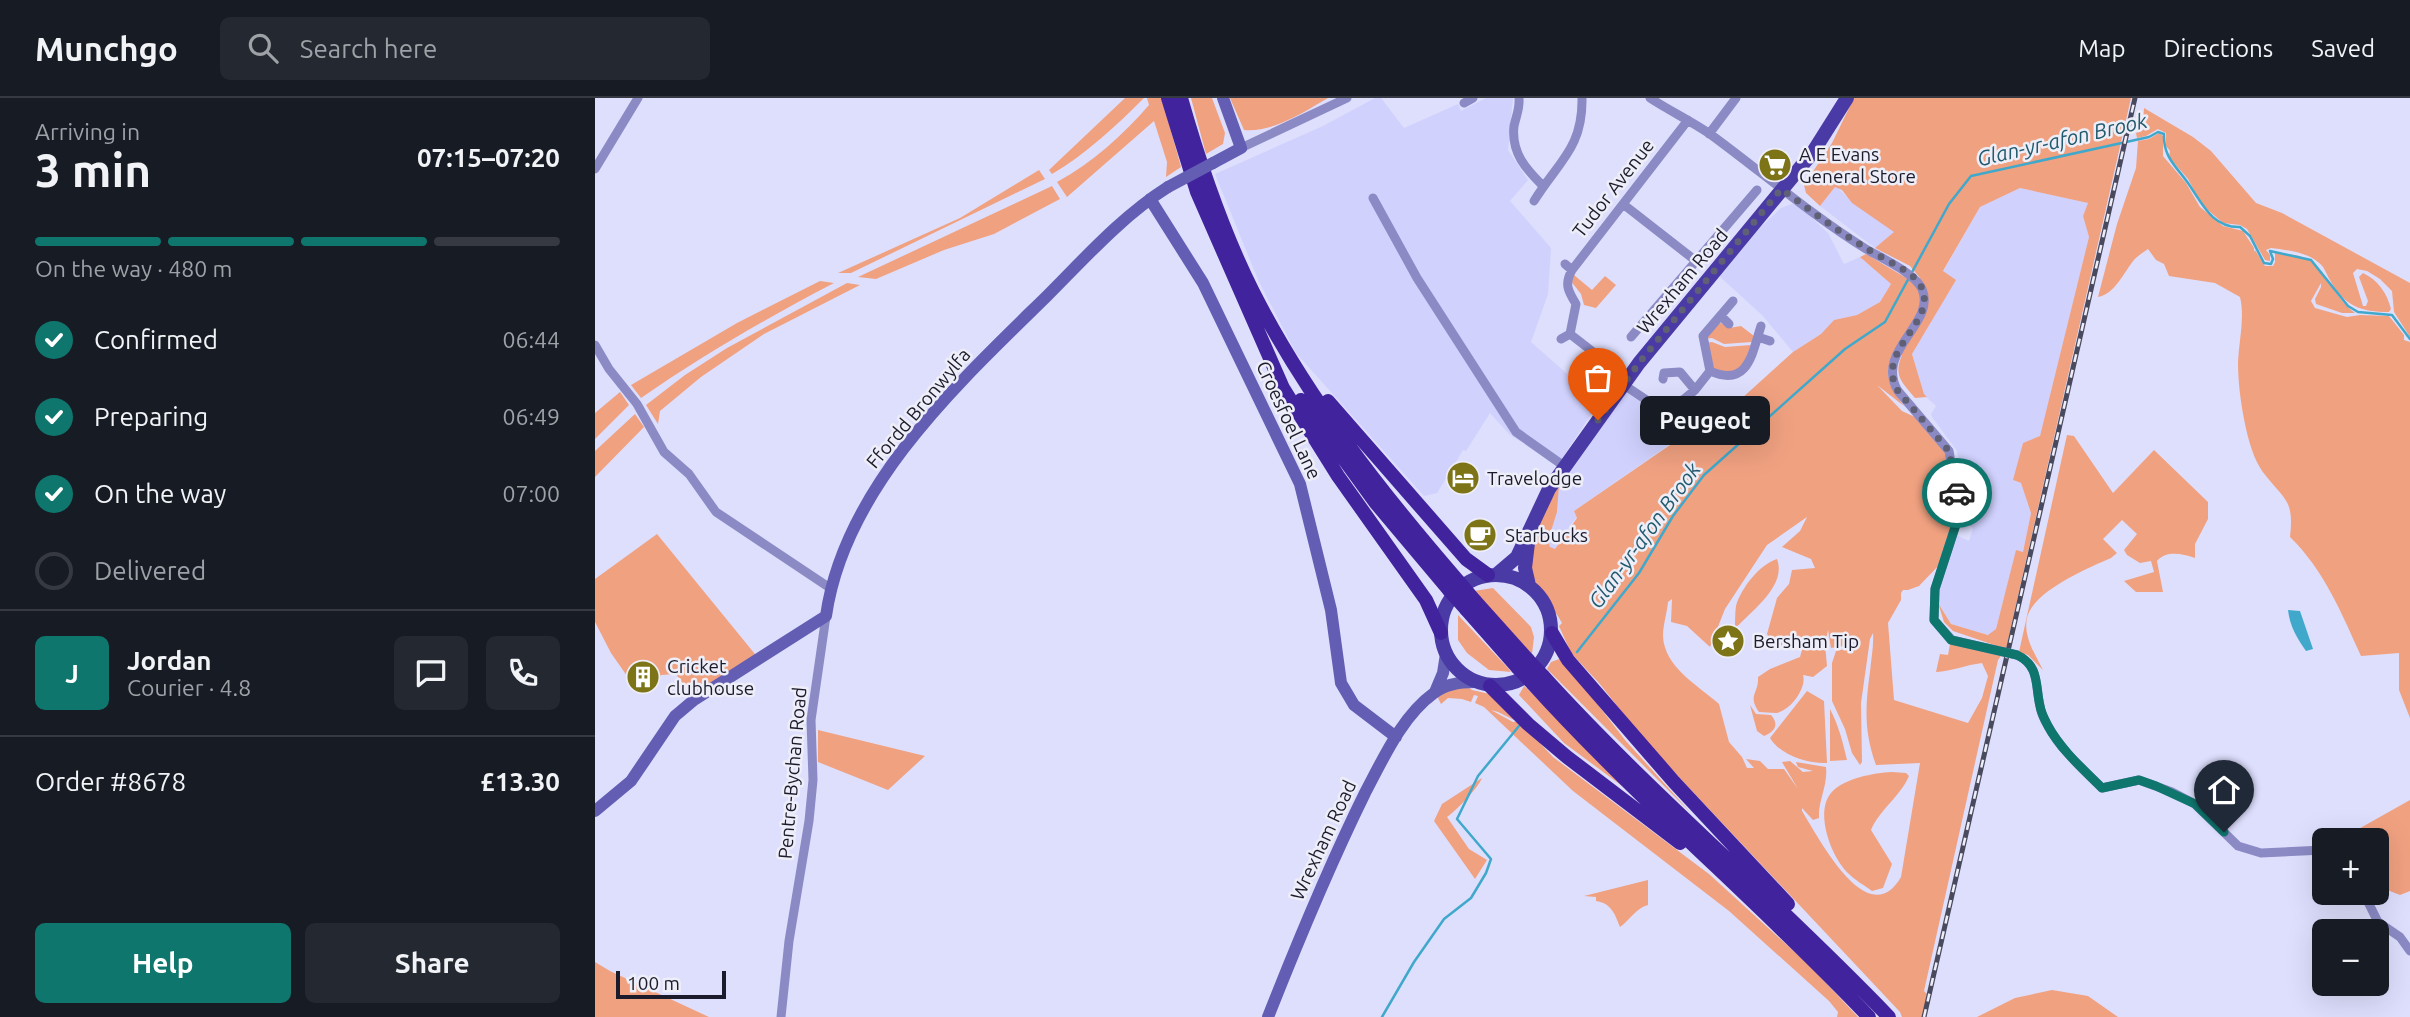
<!DOCTYPE html>
<html lang="en">
<head>
<meta charset="utf-8">
<style>
	:root { --surface:#171b24; --page:#242831; --text:#f1f3f6; --muted:#9ea1a6; --line:#363941; --accent:#0f766e }
	body { margin:0; font-family:Ubuntu,sans-serif; background:var(--page); color:var(--text); height:100vh; display:flex; flex-direction:column; font-size:26px; white-space:nowrap }
	* { box-sizing:border-box; margin:0 }
	p { font-size:23px; color:var(--muted) }
	.icon { flex:none; width:38px; height:38px; fill:none; stroke:currentColor; stroke-width:2; stroke-linecap:round; stroke-linejoin:round }
	.map { position:relative; flex:1; overflow:hidden }
	.drawer { display:flex; flex-direction:column; background:var(--surface); width:595px }
	.drawer>* { flex:none }
	.buttons { position:absolute; left:1717px; top:730px; display:grid; gap:14px }
	.buttons a { display:grid; place-items:center; width:77px; height:77px; border-radius:10px; background:var(--surface); box-shadow:0 7px 28px #0002; font-size:35px }
	.scale { position:absolute; left:21px; bottom:18px; width:110px; box-sizing:border-box; padding-left:7px; border:4px solid #1b1b2c; border-top:0; font-size:19px; line-height:24px; white-space:nowrap; color:#1b1b2c; -webkit-text-stroke:5px #eeeef8; paint-order:stroke }
	.pin { position:absolute; display:grid; place-items:center; width:60px; height:60px; color:#fff; margin:-72px -30px; border-radius:50% 50% 50% 0; rotate:-45deg; box-shadow:0 0 7px #0007 }
	.pin .icon { rotate:45deg }
	.courier { position:absolute; display:grid; place-items:center; width:70px; height:70px; margin:-35px; border:5px solid #0f766e; border-radius:50%; background:#fff; color:#222; box-shadow:0 2px 9px #0007 }
	.bubble { position:absolute; height:49px; border-radius:10px; background:var(--surface); box-shadow:0 7px 28px #0002; font-size:23px; font-weight:700; line-height:49px; text-align:center }
	.overview em { font-style:normal; font-weight:700 }
	.overview div { display:flex; flex-direction:column-reverse }
	.overview { display:flex; align-items:center; justify-content:space-between; height:119px; padding:0 35px }
	h1 { font-size:46px; font-weight:700; line-height:52px }
	.bar { display:grid; grid-template-columns:repeat(4,1fr); gap:10px 7px; align-content:center; height:84px; padding:0 35px }
	.bar i { height:9px; border-radius:5px; background:var(--line) }
	.bar .on { background:var(--accent) }
	.bar p { grid-column:span 4 }
	.line { display:flex; align-items:center; gap:18px; padding:0 35px; border-top:2px solid var(--line) }
	.line div { flex:1 }
	.round { display:grid; place-items:center; flex:none; width:74px; height:74px; border-radius:10px; background:var(--page) }
	ol { padding:0 35px; list-style:none }
	li { display:flex; align-items:center; gap:21px; height:77px }
	li p { margin-inline-start:auto }
	li .icon { padding:7px; border-radius:50%; background:var(--accent); color:#fff; stroke-width:4 }
	li:last-child { color:var(--muted) }
	li i { width:38px; height:38px; border:4px solid var(--line); border-radius:50% }
	.action { display:flex; gap:14px; margin-top:auto; padding:14px 35px }
	.action a { flex:1; height:80px; border-radius:10px; background:var(--accent); color:#fff; font-size:28px; font-weight:700; line-height:80px; text-align:center }
	.action a+a { background:var(--page); color:var(--text) }
	header { display:flex; align-items:center; gap:42px; box-sizing:border-box; height:98px; padding:0 35px; background:var(--surface); border-bottom:2px solid var(--line) }
	header strong { font-size:33px }
	nav { display:flex; gap:38px; margin-inline-start:auto; font-size:24px }
	.search { width:490px; height:63px; background:var(--page); display:flex; align-items:center; gap:18px; box-sizing:border-box; padding:0 24px; border-radius:10px; color:var(--muted); font-size:26px }
	main { display:flex; flex:1; min-height:0 }
	.map>svg:first-child { display:block }
	.built { fill:#d0d1fd }
	.green { fill:#f0a180; fill-rule:evenodd }
	.water { fill:#40a8cb }
	.lines { fill:none; stroke-linecap:round; stroke-linejoin:round }
	.stream { stroke:#40a8cb; stroke-width:2.5 }
	.minor { stroke:#8b8ac5; stroke-width:9 }
	.secondary { stroke:#635eb3; stroke-width:12 }
	.primary { stroke:#4a3aa5; stroke-width:14 }
	.trunk { stroke:#41239e; stroke-width:14 }
	.rail-casing { stroke:#4a4a5e; stroke-width:5 }
	.rail { stroke:#eeeef8; stroke-width:2.5; stroke-dasharray:8; stroke-linecap:butt }
	.minor-bridge { stroke:#8b8ac5; stroke-width:9 }
	.secondary-bridge { stroke:#635eb3; stroke-width:12 }
	.trunk-bridge { stroke:#41239e; stroke-width:14 }
	.done { stroke:#5f6075; stroke-width:7; stroke-dasharray:0 12.6 }
	.route { stroke:#0f766e; stroke-width:9 }
	.labels { text-anchor:middle; dominant-baseline:central; stroke-width:5; stroke-linejoin:round; paint-order:stroke }
	.poi-label { font-size:19px; fill:#1b1b2c; stroke:#eeeef8; text-anchor:start }
	.street-label { font-size:19px; fill:#1b1b2c; stroke:#eeeef8 }
	.water-label { font-size:21px; font-style:italic; fill:#235b6e; stroke:#eeeef8 }
</style>
</head>
<body>
<header>
<strong>Munchgo</strong>
<div class="search"><svg class="icon" aria-label="search" viewBox="0 0 24 24"><circle cx="10" cy="10" r="6"/><path d="M15 15l6 6"/></svg>Search here</div>
<nav><a>Map</a><a>Directions</a><a>Saved</a></nav>
</header>
<main>
<section class="drawer">
<div class="overview"><div><h1>3 min</h1><p>Arriving in</p></div><em>07:15–07:20</em></div>
<div class="bar"><i class="on"></i><i class="on"></i><i class="on"></i><i></i><p>On the way · 480 m</p></div>
<ol>
<li><svg class="icon" aria-label="check" viewBox="0 0 24 24"><path d="M5 12l5 5 9-10"/></svg>Confirmed<p>06:44</p></li>
<li><svg class="icon" aria-label="check" viewBox="0 0 24 24"><path d="M5 12l5 5 9-10"/></svg>Preparing<p>06:49</p></li>
<li><svg class="icon" aria-label="check" viewBox="0 0 24 24"><path d="M5 12l5 5 9-10"/></svg>On the way<p>07:00</p></li>
<li><i></i>Delivered</li>
</ol>
<div class="line" style="height:126px"><b class="round" style="background:var(--accent);color:#fff">J</b><div><b>Jordan</b><p>Courier · 4.8</p></div><a class="round"><svg class="icon" aria-label="chat" viewBox="0 0 24 24"><path d="M4 5h16v11H9l-5 4z"/></svg></a><a class="round"><svg class="icon" aria-label="phone" viewBox="0 0 24 24"><path d="M5 4h4l2 5-3 2q2 4 5 5l2-3 5 2v4C11 20 4 13 5 4z"/></svg></a></div>
<div class="line" style="height:91px"><div>Order #8678</div><b>£13.30</b></div>
<div class="action"><a>Help</a><a>Share</a></div>
</section>
<div class="map">
<svg width="1815" height="919" viewBox="0 0 1815 919">
	<rect width="100%" height="100%" fill="#dedffd"/>
	<!-- built -->
	<path class="built" d="M780 0H786L809 30 863 6 866 13 891 0H918L913 52 933 82 915 103 956 150 953 196 936 244 1004 304 962 368 914 336 895 315 871 353 868 352 842 395 829 398 701 255 664 184 620 76 728 28Z
		M1241 88 1258 105 1300 134 1280 150 1225 108Z
		M1425 90 1493 105 1488 118 1494 139 1445 339 1428 345 1419 383 1426 385 1436 415 1428 454 1421 453 1401 531 1394 537 1356 526 1343 505V490L1361 437 1374 443 1378 430 1372 426 1368 418 1370 392 1362 353 1337 319 1336 316 1341 308 1329 297 1317 256 1360 183 1348 174 1385 109Z
		M1197 106 1204 108 1233 135 1249 166 1265 159 1296 186 1285 204 1262 217 1239 222 1226 236 1198 254 1167 217 1124 178 1154 140 1186 110Z
		M1030 293 1055 308 1058 307 1071 311 1084 309 1097 327 1075 344V346L979 413 982 419 976 426 960 451 955 450 953 443 962 414 964 388Z"/>
	<!-- green -->
	<path class="green" d="M530 0H549C521 28 491 56 457 76L454 72Z
		M552 0H567L586 69 571 79 572 64 559 23 472 99 462 84C497 65 528 37 554 7Z
		M596 0H617L630 35 628 46 611 56Z
		M635 0H733C709 14 677 35 649 32Z
		M1259 0H1536L1411 551 1358 533 1349 524 1343 505 1356 526 1393 537 1401 531 1421 452 1428 454 1436 415 1426 385 1418 382 1428 345 1445 338 1494 139 1488 118 1493 105 1425 90 1385 109 1348 173 1361 182 1317 256 1329 296 1332 299 1320 300C1307 284 1298 278 1307 257L1302 251C1286 275 1294 287 1309 308L1282 287 1307 313 1322 320 1351 355 1362 413 1346 465 1324 488 1313 492H1308L1306 495V502L1293 525 1299 602 1373 625 1387 600 1393 578 1387 565C1371 567 1357 573 1341 574L1345 556 1353 557 1355 546 1406 558 1403 562 1329 893 1332 896 1329 919H1307L1305 914 1050 643 1004 585 976 555 964 528 967 525C958 508 943 492 936 474 926 445 950 411 964 388L962 414 953 443 955 449 960 451 982 420 979 413 1075 347 1074 344 1097 327 1146 301 1198 254 1226 236 1239 222 1262 217 1285 204 1296 186 1265 159 1271 156 1318 184 1325 180 1315 168 1280 150 1299 134 1257 105 1247 92 1240 89 1225 108 1211 95 1209 87 1237 45ZM1212 419 1205 433 1187 449 1216 461 1220 470 1197 472 1194 486 1182 500 1172 536 1178 546 1207 552 1205 559 1175 571 1163 579C1164 596 1152 597 1164 614 1169 614 1175 615 1181 615 1195 613 1212 590 1208 577L1218 579 1232 568 1230 546 1233 532 1236 550 1254 547V550L1241 553 1237 565V603L1250 631 1257 655 1265 667 1267 664 1266 605 1275 541 1278 535C1279 548 1276 561 1275 574 1270 609 1269 634 1281 667L1325 665 1306 779C1273 836 1224 740 1207 713V710L1218 722 1224 720C1223 703 1233 688 1231 669L1201 664 1203 669 1218 673 1208 674 1195 663 1187 664 1203 691 1189 671H1173L1165 663 1151 661 1159 670H1152L1147 659 1134 644 1124 606C1104 588 1069 569 1068 538 1068 527 1072 515 1073 504L1077 501 1076 524 1092 528 1115 549 1130 511 1172 447Z
		M1549 10 1598 39 1616 53 1661 105 1687 115 1815 185V239L1799 214 1797 193 1785 181 1772 173 1762 171 1758 175 1768 208H1771L1773 203 1764 179 1768 175C1783 182 1792 195 1796 211L1794 214C1766 214 1749 208 1735 182 1731 176 1730 169 1723 164 1711 154 1691 152 1676 150L1671 152 1675 157V163L1670 162 1652 131 1645 127 1628 125 1607 107 1593 81 1574 59 1575 53 1571 48V35L1563 31 1551 38 1542 40 1541 35 1548 32Z
		M1564 35 1568 38V58L1591 85 1605 109 1628 128 1648 133 1659 150V154L1660 152 1670 168H1678L1680 164V154C1690 156 1703 156 1712 161 1731 171 1739 200 1760 215H1747L1721 206 1720 201 1726 189V185L1716 203 1720 210 1752 219 1765 217 1794 218 1809 237V242L1815 244V620L1804 592V555L1766 558C1747 516 1729 472 1695 439 1699 403 1691 403 1671 378 1661 366 1657 353 1653 339 1647 315 1643 288 1643 264 1644 242 1650 220 1645 199L1620 185 1574 178 1569 166 1561 162 1553 151C1548 155 1542 158 1539 162 1529 174 1520 196 1503 199L1522 126 1541 70 1543 43 1554 41Z
		M444 72 450 81 256 175H243L365 120Z
		M457 88 465 101 399 136 349 152 281 181 263 179Z
		M979 177 997 192 1010 178 1021 187 1001 210 989 207 986 196 975 182Z
		M225 183 239 185C172 220 108 257 46 300L36 287 142 225Z
		M252 185 265 187 169 236 106 279 65 313 63 326 51 307 90 277 132 250Z
		M1126 225 1134 230 1146 228 1159 238 1157 244 1129 246 1117 240 1110 241 1122 226Z
		M1117 244 1130 249 1156 247 1148 267 1140 274 1120 273 1110 245Z
		M25 294 34 307 0 341V315Z
		M40 316 49 329 0 379V353Z
		M1472 337 1479 338 1518 395 1559 352 1613 404V421L1600 446V460C1587 456 1572 452 1562 463L1568 494H1541L1529 483 1559 474 1556 463 1545 465 1532 457 1529 452 1542 436 1527 422 1508 441 1522 455 1516 460C1493 470 1438 493 1432 520 1428 538 1440 556 1448 572L1433 557 1424 554Z
		M62 436 164 561 99 602 81 576 66 577 59 585 49 591 39 588 16 555 0 524V481Z
		M1182 461C1192 488 1157 512 1140 531 1140 524 1140 515 1141 508 1146 490 1165 466 1182 461Z
		M898 490 936 529 939 539 937 556 879 493Z
		M863 517 913 570 916 574 894 572 872 555 863 542Z
		M967 560 1030 642 1096 715 952 571 956 564Z
		M870 587 877 592 899 597 922 621 919 622 903 614 896 612 918 624 924 623 958 659 1114 776 1215 868 1263 919H1242L1243 914 1234 903 1134 813 978 693 889 609 880 605 883 598 879 597 876 604 867 601 853 600 846 606 843 600 853 590Z
		M929 588 937 595 1038 696 969 645 924 597Z
		M1212 593 1229 603 1232 665C1213 666 1185 657 1175 640Z
		M1155 607 1161 616 1176 617C1185 627 1179 634 1169 638L1162 633Z
		M1235 611C1244 628 1248 645 1252 662L1235 663Z
		M223 632 330 658 293 692 223 664Z
		M1297 674 1311 675 1314 678C1305 699 1285 711 1276 732L1297 766 1288 790 1277 793C1269 787 1261 783 1254 776 1237 761 1219 715 1236 695 1249 680 1279 675 1297 674Z
		M887 680C884 689 860 714 852 719L874 751 892 762 880 781 839 723 847 706Z
		M1815 702V793L1805 797 1782 788V742H1744Z
		M1053 782V807C1041 810 1035 822 1025 829 1020 816 1016 805 1001 803V799L989 798Z
		M0 864 15 873 114 919H0Z
		M1457 892 1493 898 1523 919H1382L1420 900Z"/>
	<!-- water -->
	<path class="water" d="M1693 512 1705 513 1718 551 1711 553C1702 540 1695 529 1693 512Z"/>
	<g class="lines">
		<!-- stream -->
		<path class="stream" d="M982 554 1044 475 1078 418 1109 377 1250 251 1290 224 1354 106 1376 78 1554 39 1563 34 1569 36C1568 59 1581 68 1593 85 1607 105 1617 130 1645 129L1655 138 1669 165 1676 166 1678 161 1675 153 1716 162 1753 208 1763 214 1797 217 1815 241
			M787 919 819 864 849 821 876 800 891 775 896 761 862 721 883 678 924 628"/>
		<!-- minor -->
		<path class="minor" d="M924 0C925 11 921 18 919 28 916 55 931 71 948 88
			M1055 0C1075 13 1096 23 1115 36 1167 74 1216 117 1271 151 1286 160 1320 175 1327 191 1342 226 1279 252 1303 293L1354 353 1365 414 1340 491 1339 522 1357 542 1409 554
			M869 5 878 0
			M1114 36 1141 0
			M646 50 752 0
			M0 71 43 0
			M778 100 822 180 921 334 969 368
			M939 103C963 64 988 50 987 0
			M1028 106 1101 163
			M970 166 977 172 1093 22
			M977 172C969 186 973 193 981 206L975 236 1002 257 1007 264
			M1126 218 1134 226
			M1036 239 1162 92
			M1163 239 1175 243
			M966 241 975 236
			M0 247 14 271 42 306 69 354 94 376 121 414 235 490
			M1115 273C1153 290 1157 256 1166 228
			M1068 281 1069 275 1085 274 1100 292
			M1029 287 1053 303 1076 304 1088 302 1100 292 1115 273 1108 238 1138 203
			M1422 557C1445 568 1440 587 1445 608 1446 615 1450 623 1453 628 1466 652 1489 672 1507 690L1544 682 1577 694 1600 706 1643 748 1666 755 1729 752
			M1768 794 1783 824 1805 839 1815 853
			M186 919 194 843 214 723 218 682 216 622 231 518"/>
		<!-- secondary -->
		<path class="secondary" d="M618 65 646 50 628 0
			M555 101 608 185 705 386 736 512 746 585 759 607 801 639
			M840 594 848 575 851 556
			M0 713 36 683 80 618 99 602 231 518C249 390 363 285 451 199 489 161 527 118 573 89
			M673 919C703 843 734 768 770 695 788 661 807 618 839 595 850 586 866 584 880 584"/>
		<!-- primary -->
		<path class="primary" d="M933 445 930 470 934 487
			M902 476 922 459 954 391 1044 265 1218 54 1252 0
			M846 532a55 55 0 1 1 110 0a55 55 0 1 1-110 0Z"/>
		<!-- trunk -->
		<path class="trunk" d="M573 0 602 94 688 290 743 378 831 502 846 535
			M586 0C605 67 627 132 658 194 712 300 786 394 864 484
			M706 302 780 404 854 492
			M733 303 871 461 893 477
			M880 503 933 562
			M871 511 923 570
			M957 535 973 562 1079 684 1193 806
			M948 578C1057 698 1182 802 1294 919
			M938 586C1044 703 1166 805 1274 919
			M895 588 933 626 972 659 1085 745"/>
		<defs>
			<path id="rail" d="M1329 919 1540 0"/>
		</defs>
		<!-- rail casing -->
		<use href="#rail" class="rail-casing"/>
		<!-- rail -->
		<use href="#rail" class="rail"/>
		<!-- minor-bridge -->
		<path class="minor-bridge" d="M1409 554 1422 557"/>
		<!-- secondary-bridge -->
		<path class="secondary-bridge" d="M573 89 618 65"/>
		<!-- trunk-bridge -->
		<path class="trunk-bridge" d="M864 484 880 503
			M854 492 871 511
			M933 562 948 578
			M923 570 938 586"/>
	</g>
	<g class="lines">
		<!-- done -->
		<path class="done" d="M1003 322 1044 265 1186 91C1213 110 1238 130 1266 147 1282 158 1307 168 1321 181 1322 183 1326 188 1327 190 1342 225 1279 252 1303 293L1354 353 1362 395"/>
		<!-- route -->
		<path class="route" d="M1362 395 1365 414 1340 491 1339 522 1356 542 1422 557C1445 568 1440 587 1445 608 1446 615 1450 622 1453 628 1466 652 1489 672 1507 690L1544 682 1561 688 1600 706 1629 734"/>
	</g>
	<!-- icons -->
	<defs>
		<symbol id="supermarket-disc" viewBox="-11 -11 22 22"><circle r="9.5" fill="#7c7417" stroke="#eeeef8"/><path d="M-6-5.5h2.5l.6 2H6L4.5 2H-2.5L-4.4-4H-6ZM-1.5 3.2a1.3 1.3 0 1 0 .1 0ZM3 3.2a1.3 1.3 0 1 0 .1 0Z" fill="#fff"/></symbol>
		<symbol id="hotel-disc" viewBox="-11 -11 22 22"><circle r="9.5" fill="#7c7417" stroke="#eeeef8"/><path d="M-6-4.5h1.5V1H6V5H4.5V3h-9V5H-6ZM-4 0a1.8 1.8 0 1 1 3.6 0ZM.5 0V-2.5h3Q6-2.5 6 0Z" fill="#fff"/></symbol>
		<symbol id="cafe-disc" viewBox="-11 -11 22 22"><circle r="9.5" fill="#7c7417" stroke="#eeeef8"/><path d="M-5.5-4.5H6V0H3Q3 3.5 0 3.5H-2.5Q-5.5 3.5-5.5 0ZM3-3.2v2h1.7v-2ZM-6 4.5H4V6H-6Z" fill="#fff"/></symbol>
		<symbol id="sight-disc" viewBox="-11 -11 22 22"><circle r="9.5" fill="#7c7417" stroke="#eeeef8"/><path d="M0-6L1.8-2.2L6-1.7L2.9 1.2L3.7 5.4L0 3.3L-3.7 5.4L-2.9 1.2L-6-1.7L-1.8-2.2Z" fill="#fff"/></symbol>
		<symbol id="building-disc" viewBox="-11 -11 22 22"><circle r="9.5" fill="#7c7417" stroke="#eeeef8"/><path d="M-4-6H4V6H1V3H-1V6H-4ZM-2.5-4.3h1.7v1.8h-1.7ZM.8-4.3h1.7v1.8H.8ZM-2.5-1h1.7V.8h-1.7ZM.8-1h1.7V.8H.8Z" fill="#fff"/></symbol>
	</defs>
	<g fill-rule="evenodd">
		<use href="#supermarket-disc" x="1161" y="48" width="38" height="38"/>
		<use href="#hotel-disc" x="849" y="361" width="38" height="38"/>
		<use href="#cafe-disc" x="866" y="418" width="38" height="38"/>
		<use href="#sight-disc" x="1114" y="524" width="38" height="38"/>
		<use href="#building-disc" x="29" y="560" width="38" height="38"/>
	</g>
	<g class="labels">
		<!-- poi labels -->
		<g class="poi-label">
			<text x="1204" y="56">A E Evans<tspan x="1204" dy="22">General Store</tspan></text>
			<text x="892" y="380">Travelodge</text>
			<text x="910" y="437">Starbucks</text>
			<text x="1158" y="543">Bersham Tip</text>
			<text x="72" y="568">Cricket<tspan x="72" dy="22">clubhouse</tspan></text>
		</g>
		<!-- street labels -->
		<g class="street-label">
			<text transform="translate(1018 90) rotate(-52)">Tudor Avenue</text>
			<text transform="translate(1087 183) rotate(-50)">Wrexham Road</text>
			<text transform="translate(323 310) rotate(-50)">Ffordd Bronwylfa</text>
			<text transform="translate(694 322) rotate(65)">Croesfoel Lane</text>
			<text transform="translate(197 675) rotate(-85)">Pentre-Bychan Road</text>
			<text transform="translate(728 742) rotate(-65)">Wrexham Road</text>
		</g>
		<!-- water labels -->
		<g class="water-label">
			<text transform="translate(1467 41) rotate(-13)">Glan-yr-afon Brook</text>
			<text transform="translate(1049 437) rotate(-54)">Glan-yr-afon Brook</text>
		</g>
	</g>
</svg>
<div class="buttons">
<a>+</a>
<a>−</a>
</div>
<div class="scale">100 m</div>
<div class="pin" style="left:1003px;top:322px;background:#ea580c"><svg class="icon" aria-label="bag" viewBox="0 0 24 24"><path d="M5 8h14l-1 12H6zM9 8a3 3 0 0 1 6 0"/></svg></div>
<div class="pin" style="left:1629px;top:734px;background:#1f2937"><svg class="icon" aria-label="home" viewBox="0 0 24 24"><path d="M3 11l9-7 9 7M6 9v11h12V9"/></svg></div>
<div class="courier" style="left:1362px;top:395px"><svg class="icon" aria-label="car" viewBox="0 0 24 24"><path d="M5 17H2v-5l4-1 3-4h7l3 4 3 1v5h-3M9 17h6M6 11h13"/><circle cx="7" cy="17" r="2"/><circle cx="17" cy="17" r="2"/></svg></div>
<div class="bubble" style="left:1045px;top:298px;width:130px">Peugeot</div>
</div>
</main>
</body>
</html>
